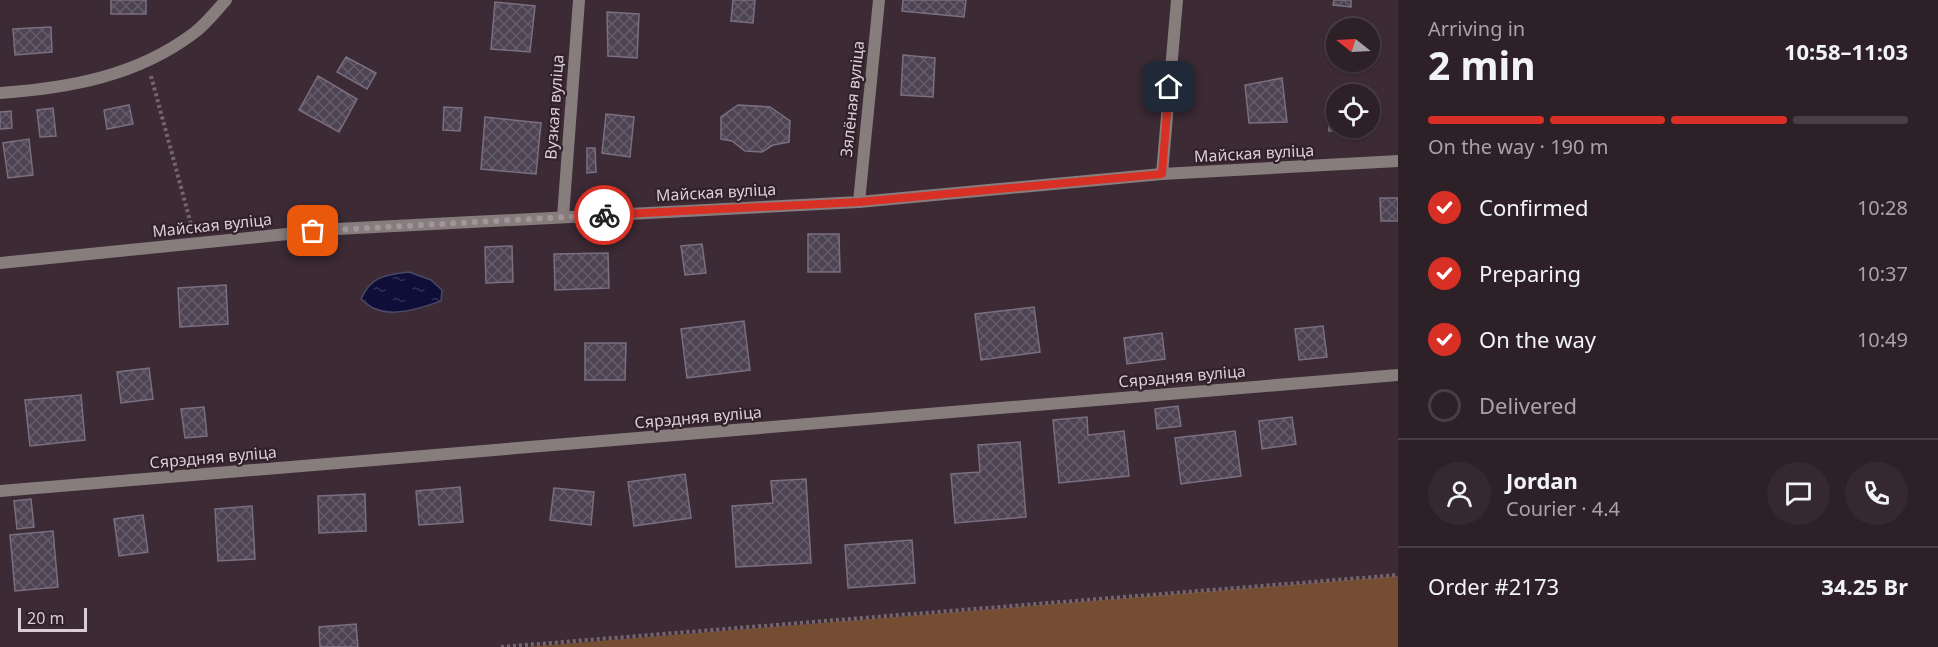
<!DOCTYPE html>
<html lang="en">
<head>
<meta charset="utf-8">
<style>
	:root { --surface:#2d2027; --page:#35282f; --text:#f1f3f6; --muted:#a7a3a7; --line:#483e44; --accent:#d93025 }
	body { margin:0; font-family:"Noto Sans",sans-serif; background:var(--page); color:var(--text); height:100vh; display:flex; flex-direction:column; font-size:22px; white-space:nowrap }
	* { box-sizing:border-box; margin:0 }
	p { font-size:20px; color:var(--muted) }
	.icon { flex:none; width:33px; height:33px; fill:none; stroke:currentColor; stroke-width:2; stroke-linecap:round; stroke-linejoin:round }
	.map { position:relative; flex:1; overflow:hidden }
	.panel { display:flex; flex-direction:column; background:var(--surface); width:540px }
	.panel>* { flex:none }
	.needle { width:39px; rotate:288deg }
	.buttons { position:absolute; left:1326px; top:18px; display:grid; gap:12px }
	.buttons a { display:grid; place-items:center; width:54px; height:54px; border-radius:50%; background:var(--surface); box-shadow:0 2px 4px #0004,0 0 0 2px var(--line); font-size:30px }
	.scale { position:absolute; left:18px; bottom:15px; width:69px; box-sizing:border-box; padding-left:6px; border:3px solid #daced4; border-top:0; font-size:16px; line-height:21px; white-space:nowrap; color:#daced4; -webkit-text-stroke:4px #32212a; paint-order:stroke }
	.pin { position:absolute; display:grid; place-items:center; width:51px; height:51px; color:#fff; margin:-26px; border-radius:12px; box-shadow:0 3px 9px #0006 }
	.courier { position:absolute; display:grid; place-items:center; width:60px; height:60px; margin:-30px; border:4px solid #d93025; border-radius:50%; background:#fff; color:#222; box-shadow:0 2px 8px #0007 }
	.headline em { font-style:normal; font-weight:700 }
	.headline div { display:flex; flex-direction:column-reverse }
	.headline { display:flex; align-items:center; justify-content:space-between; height:102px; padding:0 30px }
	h1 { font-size:39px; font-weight:700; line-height:45px }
	.bar { display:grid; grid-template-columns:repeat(4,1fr); gap:9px 6px; align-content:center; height:72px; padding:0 30px }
	.bar i { height:8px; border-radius:4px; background:var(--line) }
	.bar .selected { background:var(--accent) }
	.bar p { grid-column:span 4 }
	.line { display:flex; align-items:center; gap:15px; padding:0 30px; border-top:2px solid var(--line) }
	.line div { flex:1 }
	.round { display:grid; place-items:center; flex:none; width:63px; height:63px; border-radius:32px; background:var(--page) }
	ol { padding:0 30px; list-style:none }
	li { display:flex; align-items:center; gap:18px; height:66px }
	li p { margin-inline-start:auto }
	li .icon { padding:6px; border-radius:50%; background:var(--accent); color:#fff; stroke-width:4 }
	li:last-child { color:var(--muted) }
	li i { width:33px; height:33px; border:3px solid var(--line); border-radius:50% }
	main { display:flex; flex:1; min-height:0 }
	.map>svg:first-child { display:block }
	.green { fill:#744d33 }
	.water { fill:url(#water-ripples); stroke:#4c4867; stroke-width:1.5 }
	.building { fill:url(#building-cross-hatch); stroke:#7a6f81; stroke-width:1.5 }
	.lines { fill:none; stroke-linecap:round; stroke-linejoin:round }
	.path { stroke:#75656d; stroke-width:4; stroke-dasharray:3 3; stroke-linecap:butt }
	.street { stroke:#887d7d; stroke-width:12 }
	.done { stroke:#a3959c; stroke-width:6; stroke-dasharray:0 10.8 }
	.route { stroke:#d93025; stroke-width:8 }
	.labels { text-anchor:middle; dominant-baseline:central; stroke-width:4.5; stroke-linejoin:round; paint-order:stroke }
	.street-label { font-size:16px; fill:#daced4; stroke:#32212a }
</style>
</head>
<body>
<main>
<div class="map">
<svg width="1398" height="647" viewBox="0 0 1398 647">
	<defs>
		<pattern id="water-ripples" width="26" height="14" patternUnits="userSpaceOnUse" patternTransform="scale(1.5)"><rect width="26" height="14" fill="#0f0e38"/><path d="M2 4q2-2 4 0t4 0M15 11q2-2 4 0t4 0" fill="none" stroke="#313054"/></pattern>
		<pattern id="building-cross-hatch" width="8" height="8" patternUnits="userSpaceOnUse" patternTransform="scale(1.5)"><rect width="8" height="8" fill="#4d4353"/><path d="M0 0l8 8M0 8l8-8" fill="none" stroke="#665d6b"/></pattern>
	</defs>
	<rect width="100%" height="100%" fill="#3c2a34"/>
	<!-- green -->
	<path class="green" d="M1398 576V647H526Z"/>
	<!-- water -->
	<path class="water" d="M409 272 431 280 442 290 441 301C421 308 394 318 373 308 369 306 365 302 361 299 371 276 386 275 409 272Z"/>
	<!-- building -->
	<path class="building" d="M111 0H146V14H111Z
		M733 0H755L753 23 731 21Z
		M903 0H966L964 17 902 11Z
		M1334 0H1351V7L1333 5Z
		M495 2 535 6 530 52 491 49Z
		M607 12 639 14 637 58 608 56Z
		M51 27 52 52 15 55 13 29Z
		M903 55 935 58 933 97 901 95Z
		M346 57 376 73 367 89 337 72Z
		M318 76 357 99 339 132 299 110Z
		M1282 78 1287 122 1249 123 1245 85Z
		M1328 104H1336V128H1352V130L1329 131Z
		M129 105 133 124 107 129 104 110Z
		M738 105 770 107 790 121 789 142 773 145 762 152 745 151 732 141 721 139V117Z
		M444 107 462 108 460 131 443 130Z
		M53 108 56 136 40 137 37 110Z
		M11 111 12 128 0 129V112Z
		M606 114 634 117 630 157 602 153Z
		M485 117 541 123 536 174 481 169Z
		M29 139 33 175 8 178 3 143Z
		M587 148H595L596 172 587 173Z
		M1380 198H1398V221H1381Z
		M808 234H839L840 272H808Z
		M702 244 706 273 685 275 681 246Z
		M512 246 513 282 486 283 485 247Z
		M608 253 609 288 555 290 554 254Z
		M226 285 228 324 180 327 178 288Z
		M1034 307 1040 352 981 360 975 314Z
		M744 321 750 370 687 378 681 329Z
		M1323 326 1327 357 1299 360 1295 329Z
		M1162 333 1165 359 1127 364 1124 338Z
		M585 343H626L625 380H585Z
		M149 368 153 399 121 403 117 372Z
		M81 395 85 440 30 446 25 400Z
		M1178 406 1181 426 1157 429 1155 409Z
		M204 407 207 436 185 438 181 409Z
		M1087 417 1088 435 1124 431 1129 476 1059 483 1053 420Z
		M1292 417 1296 444 1262 449 1259 421Z
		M1235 431 1241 476 1181 484 1175 438Z
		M1020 442 1026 517 955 523 951 474 980 472 978 445Z
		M685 474 691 518 634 526 628 482Z
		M806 479 811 563 736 567 732 506 773 503 771 481Z
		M460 487 463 522 419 525 416 491Z
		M554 488 594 492 591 525 550 520Z
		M365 494 366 531 319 533 318 496Z
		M31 499 34 527 17 529 14 501Z
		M252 506 255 559 218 561 215 509Z
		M143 515 148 552 119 556 114 519Z
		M53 531 58 587 15 591 10 535Z
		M912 540 915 583 848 588 845 545Z
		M356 624 358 647H320L319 627Z"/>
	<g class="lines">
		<!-- path -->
		<path class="path" d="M151 76 192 228
			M501 647 1398 575"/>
		<!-- street -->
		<path class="street" d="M0 93C70 88 137 76 194 33 206 24 216 11 226 0
			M1162 174 1177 0
			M859 202 879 0
			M563 217 579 0
			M0 263 337 229 859 202 1162 174 1398 161
			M0 491 1398 375"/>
	</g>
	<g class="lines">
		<!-- done -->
		<path class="done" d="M313 231 604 215"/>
		<!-- route -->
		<path class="route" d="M604 215 859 202 1162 174 1169 87"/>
	</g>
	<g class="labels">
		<!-- street labels -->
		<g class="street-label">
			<text transform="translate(852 99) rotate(-84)">Зялёная вуліца</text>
			<text transform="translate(554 107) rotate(-86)">Вузкая вуліца</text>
			<text transform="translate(1254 153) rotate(-3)">Майская вуліца</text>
			<text transform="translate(716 192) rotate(-3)">Майская вуліца</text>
			<text transform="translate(212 225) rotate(-6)">Майская вуліца</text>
			<text transform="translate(1182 376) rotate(-5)">Сярэдняя вуліца</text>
			<text transform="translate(698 417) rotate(-5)">Сярэдняя вуліца</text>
			<text transform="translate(213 457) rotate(-5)">Сярэдняя вуліца</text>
		</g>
	</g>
</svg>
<div class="buttons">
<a><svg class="needle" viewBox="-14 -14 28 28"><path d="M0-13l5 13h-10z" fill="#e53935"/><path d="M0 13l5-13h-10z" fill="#a7a3a7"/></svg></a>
<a><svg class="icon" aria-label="locate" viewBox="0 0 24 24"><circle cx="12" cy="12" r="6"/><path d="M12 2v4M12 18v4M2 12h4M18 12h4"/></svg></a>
</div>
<div class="scale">20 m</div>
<div class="pin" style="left:313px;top:231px;background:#ea580c"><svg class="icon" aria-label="bag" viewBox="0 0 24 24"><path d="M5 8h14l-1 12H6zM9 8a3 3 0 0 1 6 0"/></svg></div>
<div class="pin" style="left:1169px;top:87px;background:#1f2937"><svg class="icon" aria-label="home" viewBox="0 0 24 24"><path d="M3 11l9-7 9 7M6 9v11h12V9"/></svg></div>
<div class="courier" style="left:604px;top:215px"><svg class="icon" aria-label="bike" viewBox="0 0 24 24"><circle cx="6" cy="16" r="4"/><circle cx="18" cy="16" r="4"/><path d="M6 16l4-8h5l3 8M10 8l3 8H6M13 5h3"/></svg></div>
</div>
<section class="panel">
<div class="headline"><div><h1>2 min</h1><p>Arriving in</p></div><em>10:58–11:03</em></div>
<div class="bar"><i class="selected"></i><i class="selected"></i><i class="selected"></i><i></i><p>On the way · 190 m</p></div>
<ol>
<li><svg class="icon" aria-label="check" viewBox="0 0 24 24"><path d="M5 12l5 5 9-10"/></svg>Confirmed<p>10:28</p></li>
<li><svg class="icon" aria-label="check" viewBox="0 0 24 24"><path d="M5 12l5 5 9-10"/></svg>Preparing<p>10:37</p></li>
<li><svg class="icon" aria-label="check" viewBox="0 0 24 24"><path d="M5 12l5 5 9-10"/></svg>On the way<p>10:49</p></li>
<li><i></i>Delivered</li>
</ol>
<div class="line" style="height:108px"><a class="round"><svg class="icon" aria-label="person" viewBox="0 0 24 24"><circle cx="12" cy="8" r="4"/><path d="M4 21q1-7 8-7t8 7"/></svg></a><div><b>Jordan</b><p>Courier · 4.4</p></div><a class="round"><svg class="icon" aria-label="chat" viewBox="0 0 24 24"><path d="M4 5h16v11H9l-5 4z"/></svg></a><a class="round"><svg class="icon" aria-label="phone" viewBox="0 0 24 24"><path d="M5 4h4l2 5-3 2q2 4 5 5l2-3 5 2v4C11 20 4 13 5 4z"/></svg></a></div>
<div class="line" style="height:78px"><div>Order #2173</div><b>34.25 Br</b></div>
</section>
</main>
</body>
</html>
